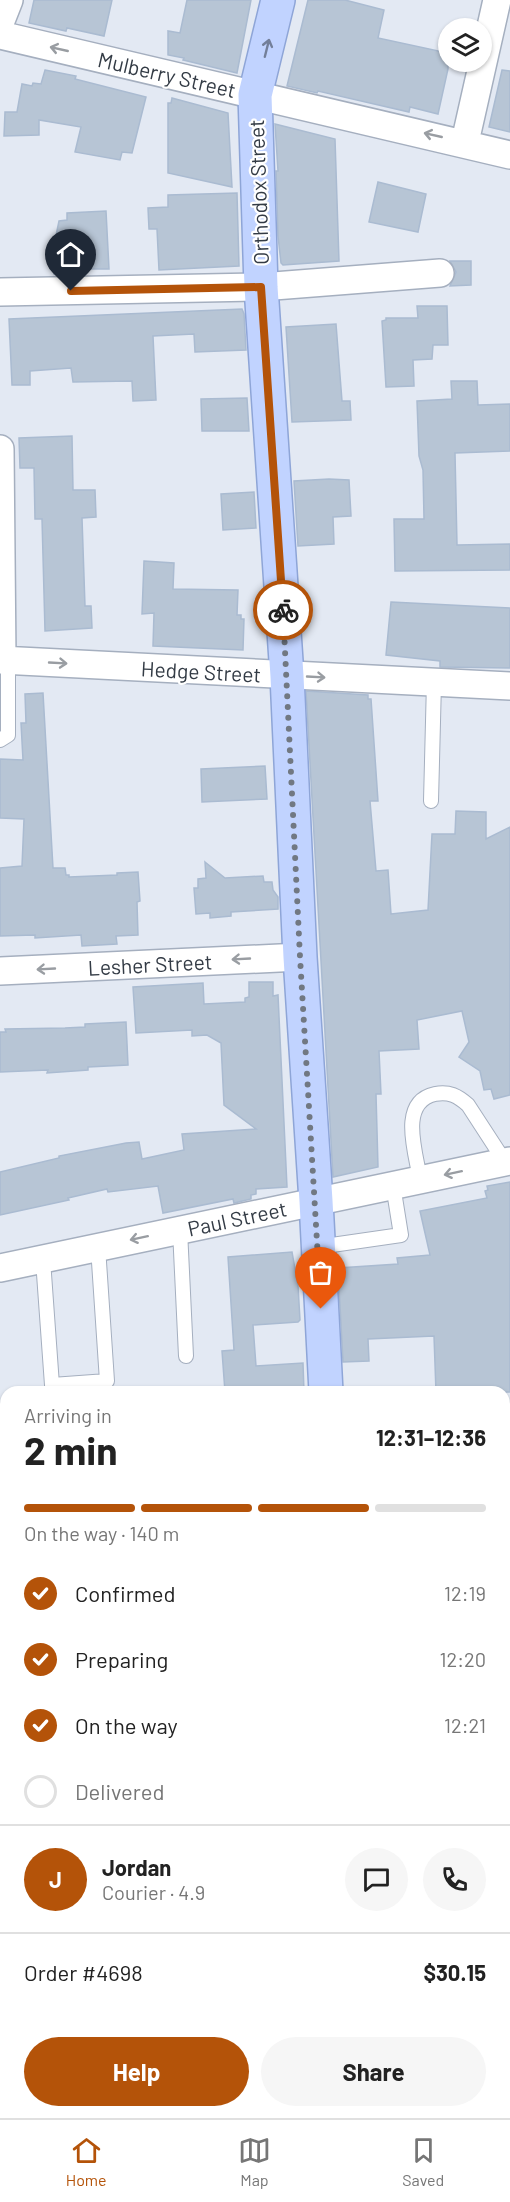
<!DOCTYPE html>
<html lang="en">
<head>
<meta charset="utf-8">
<style>
	:root { --surface:#fff; --page:#f6f6f6; --text:#222; --muted:#767676; --line:#e0e0e0; --accent:#b45309 }
	body { margin:0; font-family:Barlow,sans-serif; background:var(--page); color:var(--text); height:100vh; display:flex; flex-direction:column; font-size:22px; white-space:nowrap }
	* { box-sizing:border-box; margin:0 }
	p { font-size:20px; color:var(--muted) }
	.icon { flex:none; width:33px; height:33px; fill:none; stroke:currentColor; stroke-width:2; stroke-linecap:round; stroke-linejoin:round }
	.map { position:relative; flex:1; overflow:hidden }
	.sheet { position:absolute; left:0px; top:1386px; width:510px; height:732px; display:flex; flex-direction:column; background:var(--surface); border-radius:18px 18px 0 0; box-shadow:0 2px 4px #0004 }
	.sheet>* { flex:none }
	.tools { position:absolute; left:438px; top:18px; display:grid; gap:12px }
	.tools a { display:grid; place-items:center; width:54px; height:54px; border-radius:50%; background:var(--surface); box-shadow:0 2px 4px #0004; font-size:30px }
	.pin { position:absolute; display:grid; place-items:center; width:51px; height:51px; color:#fff; margin:-62px -26px; border-radius:50% 50% 50% 0; rotate:-45deg; box-shadow:0 0 6px #0007 }
	.pin .icon { rotate:45deg }
	.courier { position:absolute; display:grid; place-items:center; width:60px; height:60px; margin:-30px; border:4px solid #b45309; border-radius:50%; background:#fff; color:#222; box-shadow:0 2px 8px #0007 }
	.head em { font-style:normal; font-weight:700 }
	.head div { display:flex; flex-direction:column-reverse }
	.head { display:flex; align-items:center; justify-content:space-between; height:102px; padding:0 24px }
	h1 { font-size:39px; font-weight:700; line-height:45px }
	.bar { display:grid; grid-template-columns:repeat(4,1fr); gap:9px 6px; align-content:center; height:72px; padding:0 24px }
	.bar i { height:8px; border-radius:4px; background:var(--line) }
	.bar .selected { background:var(--accent) }
	.bar p { grid-column:span 4 }
	.line { display:flex; align-items:center; gap:15px; padding:0 24px; border-top:2px solid var(--line) }
	.line div { flex:1 }
	.round { display:grid; place-items:center; flex:none; width:63px; height:63px; border-radius:32px; background:var(--page) }
	ol { padding:0 24px; list-style:none }
	li { display:flex; align-items:center; gap:18px; height:66px }
	li p { margin-inline-start:auto }
	li .icon { padding:6px; border-radius:50%; background:var(--accent); color:#fff; stroke-width:4 }
	li:last-child { color:var(--muted) }
	li i { width:33px; height:33px; border:3px solid var(--line); border-radius:50% }
	.cta { display:flex; gap:12px; margin-top:auto; padding:12px 24px }
	.cta a { flex:1; height:69px; border-radius:36px; background:var(--accent); color:#fff; font-size:24px; font-weight:700; line-height:69px; text-align:center }
	.cta a+a { background:var(--page); color:var(--text) }
	.tab-bar { display:flex; justify-content:space-around; align-items:center; height:84px; border-top:2px solid var(--line); background:var(--surface); font-size:16px; color:var(--muted) }
	.tab-bar a { display:grid; justify-items:center; gap:3px }
	.tab-bar .selected { color:var(--accent) }
	.map>svg:first-child { display:block }
	.building { fill:#b7c5d5; stroke:#aabbd1; stroke-width:1.5 }
	.lines { fill:none; stroke-linecap:round; stroke-linejoin:round }
	.lane-casing { stroke:#a5afbf; stroke-width:16 }
	.street-casing { stroke:#a5afbf; stroke-width:30 }
	.secondary-casing { stroke:#8ea5d7; stroke-width:36 }
	.lane { stroke:#fff; stroke-width:14 }
	.street { stroke:#fff; stroke-width:27 }
	.secondary { stroke:#c1d3ff; stroke-width:33 }
	.rail { stroke:#949494; stroke-width:4.5; stroke-dasharray:8 8; stroke-linecap:butt }
	.oneway { stroke:#737f99 }
	.oneway2 { stroke:#999da2 }
	.done { stroke:#717882; stroke-width:6; stroke-dasharray:0 10.8 }
	.route { stroke:#b45309; stroke-width:8 }
	.labels { text-anchor:middle; dominant-baseline:central; stroke-width:4.5; stroke-linejoin:round; paint-order:stroke }
	.street-label { font-size:21px; fill:#333b45; stroke:#fff }
</style>
</head>
<body>
<div class="map">
<svg width="510" height="2118" viewBox="0 0 510 2118">
	<rect width="100%" height="100%" fill="#e3e9f3"/>
	<!-- building -->
	<path class="building" d="M34 0H112L104 36 67 28 66 31 29 23Z
		M187 0H251L237 73 183 60 184 58 168 55V31L180 33Z
		M308 0H345L384 10 378 38 448 53V69L438 114 410 107 409 112 318 91 317 93 287 86Z
		M45 70 76 76 75 79 146 97 132 153 122 152 120 160 75 152 81 127 39 120V135L4 136 5 112H17L22 84 32 86 33 83 41 84Z
		M502 70 510 71V132L489 127Z
		M172 98 228 113 232 187 168 173V103H171Z
		M275 124 335 139 339 261 283 265 281 263 278 236 276 171H278Z
		M378 182 426 194 418 232 369 222Z
		M237 193 239 266 159 270 157 229H149L148 208 168 207V195Z
		M106 211 109 269H85L86 273 54 274 53 250 59 221 67 220V213Z
		M450 261H471V285L450 286 456 272Z
		M417 306H447L448 345H433L432 359 413 360 414 386 386 387 382 321 386 320V318H418Z
		M242 309 244 314 246 350 195 352 194 334 153 336 156 400 133 401 132 381 73 382 71 368 30 371V385H12L9 319Z
		M336 324 342 401H350L351 420 292 422 286 327Z
		M451 381H477L478 405 510 404V451L455 453 457 545 510 544V570L395 571 394 519H424L423 470 419 456 417 401 452 399Z
		M247 398 249 431H202L201 399Z
		M72 436 73 490H95L96 517 82 518 85 606H91L92 628 45 631 42 519H35L34 468H20L19 438Z
		M329 479 349 480 351 516 333 517 334 544 298 546 294 481Z
		M254 492 256 528 223 530 221 494Z
		M144 561 174 563 173 589 238 590 237 615H241V619H244L243 650 153 646 154 613 142 614Z
		M391 602 510 608V668L440 667V661L386 655Z
		M306 691 368 695V699H371L378 801H370L376 871 388 870 391 914 428 910 432 834H455L456 811 486 812V839L510 827V1095L494 1099 491 1089 484 1090 480 1071 459 1057 469 1042 462 1011 417 1020 419 1049 379 1051 381 1094H376L378 1167 333 1177Z
		M43 693 53 868H65L66 875H69V877L117 875V873L138 872 140 901 137 902 138 935 116 936 117 944 82 946 81 935 35 938V935L0 936V868L22 866 24 819 0 818V759L23 760 21 723H26L25 694Z
		M265 766 267 799 202 802 201 769Z
		M205 862 225 878 263 876 264 882H272L273 890 278 897V909L231 912V916L210 918V913L196 914 194 888H198V879L206 878Z
		M249 982H273V996L278 995 287 1187 256 1189V1194L251 1195V1199L234 1203 233 1199 163 1213 158 1186 108 1192 107 1189 68 1198 69 1200 0 1215V1172L59 1158V1156L126 1143 139 1142 142 1159 184 1150 182 1134 256 1129 224 1105 221 1043 207 1035 192 1036V1030L136 1033 133 987 203 983 204 1004 245 1002V998L249 997Z
		M126 1022 128 1065 88 1067V1070L47 1073 48 1070 0 1072V1032H6L5 1029 65 1028 85 1027V1024Z
		M510 1182V1392H436L434 1336 368 1339 369 1361 343 1362 338 1268 398 1264 397 1258 430 1255 420 1211 487 1198 485 1191 488 1190 487 1186Z
		M292 1252 298 1286 300 1320 298 1322 253 1325 256 1366 303 1363 304 1392H225L222 1351 234 1350 228 1257Z"/>
	<g class="lines">
		<defs>
			<path id="lane" d="M0 740 8 735V660
				M431 801 434 682
				M420 1179C416 1153 398 1102 435 1094 449 1091 458 1096 468 1105L505 1162
				M180 1230 186 1356
				M318 1247 401 1235 393 1185
				M43 1260 52 1385 107 1381 98 1247"/>
			<path id="street" d="M0 23 9 0
				M0 35 510 155
				M465 142 497 0
				M0 292 261 287 440 273
				M0 449 2 660
				M0 660 510 686
				M0 971 300 957
				M0 1268 510 1161
				M504 1510 510 1498
				M504 1845H510
				M0 1872H6
				M363 2112V2118"/>
			<path id="secondary" d="M278 0 255 95 261 287 287 676 300 957 316 1201 326 1392
				M504 1524H510
				M0 1547H6"/>
		</defs>
		<!-- lane casing -->
		<use href="#lane" class="lane-casing"/>
		<!-- street casing -->
		<use href="#street" class="street-casing"/>
		<!-- secondary casing -->
		<use href="#secondary" class="secondary-casing"/>
		<!-- lane -->
		<use href="#lane" class="lane"/>
		<!-- street -->
		<use href="#street" class="street"/>
		<!-- secondary -->
		<use href="#secondary" class="secondary"/>
		<!-- rail -->
		<path class="rail" d="M504 1515H510
			M504 1531 510 1530
			M0 1540H6
			M0 1554 6 1553"/>
	</g>
	<!-- one-way arrows -->
	<defs><path id="oneway-shaft" d="M-6 0H5M1.5-3L5.5 0L1.5 3" fill="none" stroke-width="1.6" stroke-linecap="round" stroke-linejoin="round" transform="scale(1.5)"/></defs>
	<use class="oneway" href="#oneway-shaft" transform="translate(267 48) rotate(-76)"/>
	<g class="oneway2">
		<use href="#oneway-shaft" transform="translate(59 49) rotate(-167)"/>
		<use href="#oneway-shaft" transform="translate(433 135) rotate(-167)"/>
		<use href="#oneway-shaft" transform="translate(58 663) rotate(3)"/>
		<use href="#oneway-shaft" transform="translate(316 677) rotate(3)"/>
		<use href="#oneway-shaft" transform="translate(241 959) rotate(177)"/>
		<use href="#oneway-shaft" transform="translate(46 969) rotate(177)"/>
		<use href="#oneway-shaft" transform="translate(453 1173) rotate(168)"/>
		<use href="#oneway-shaft" transform="translate(139 1238) rotate(168)"/>
	</g>
	<g class="lines">
		<!-- done -->
		<path class="done" d="M283 610 300 957 321 1309"/>
		<!-- route -->
		<path class="route" d="M71 291 261 287 283 610"/>
	</g>
	<g class="labels">
		<!-- street labels -->
		<g class="street-label">
			<text transform="translate(167 74) rotate(13)">Mulberry Street</text>
			<text transform="translate(258 192) rotate(-92)">Orthodox Street</text>
			<text transform="translate(201 671) rotate(3)">Hedge Street</text>
			<text transform="translate(150 964) rotate(-3)">Lesher Street</text>
			<text transform="translate(237 1218) rotate(-12)">Paul Street</text>
		</g>
	</g>
</svg>
<div class="tools">
<a><svg class="icon" aria-label="layers" viewBox="0 0 24 24"><path d="M12 4l9 5-9 5-9-5zM3 14l9 5 9-5"/></svg></a>
</div>
<div class="pin" style="left:321px;top:1309px;background:#ea580c"><svg class="icon" aria-label="bag" viewBox="0 0 24 24"><path d="M5 8h14l-1 12H6zM9 8a3 3 0 0 1 6 0"/></svg></div>
<div class="pin" style="left:71px;top:291px;background:#1f2937"><svg class="icon" aria-label="home" viewBox="0 0 24 24"><path d="M3 11l9-7 9 7M6 9v11h12V9"/></svg></div>
<div class="courier" style="left:283px;top:610px"><svg class="icon" aria-label="bike" viewBox="0 0 24 24"><circle cx="6" cy="16" r="4"/><circle cx="18" cy="16" r="4"/><path d="M6 16l4-8h5l3 8M10 8l3 8H6M13 5h3"/></svg></div>
<section class="sheet">
<div class="head"><div><h1>2 min</h1><p>Arriving in</p></div><em>12:31–12:36</em></div>
<div class="bar"><i class="selected"></i><i class="selected"></i><i class="selected"></i><i></i><p>On the way · 140 m</p></div>
<ol>
<li><svg class="icon" aria-label="check" viewBox="0 0 24 24"><path d="M5 12l5 5 9-10"/></svg>Confirmed<p>12:19</p></li>
<li><svg class="icon" aria-label="check" viewBox="0 0 24 24"><path d="M5 12l5 5 9-10"/></svg>Preparing<p>12:20</p></li>
<li><svg class="icon" aria-label="check" viewBox="0 0 24 24"><path d="M5 12l5 5 9-10"/></svg>On the way<p>12:21</p></li>
<li><i></i>Delivered</li>
</ol>
<div class="line" style="height:108px"><b class="round" style="background:var(--accent);color:#fff">J</b><div><b>Jordan</b><p>Courier · 4.9</p></div><a class="round"><svg class="icon" aria-label="chat" viewBox="0 0 24 24"><path d="M4 5h16v11H9l-5 4z"/></svg></a><a class="round"><svg class="icon" aria-label="phone" viewBox="0 0 24 24"><path d="M5 4h4l2 5-3 2q2 4 5 5l2-3 5 2v4C11 20 4 13 5 4z"/></svg></a></div>
<div class="line" style="height:78px"><div>Order #4698</div><b>$30.15</b></div>
<div class="cta"><a>Help</a><a>Share</a></div>
</section>
</div>
<nav class="tab-bar">
<a class="selected"><svg class="icon" aria-label="home" viewBox="0 0 24 24"><path d="M3 11l9-7 9 7M6 9v11h12V9"/></svg>Home</a>
<a><svg class="icon" aria-label="map" viewBox="0 0 24 24"><path d="M3 6l6-2 6 2 6-2v14l-6 2-6-2-6 2zM9 4v14M15 6v14"/></svg>Map</a>
<a><svg class="icon" aria-label="saved" viewBox="0 0 24 24"><path d="M7 4h10v16l-5-4-5 4z"/></svg>Saved</a>
</nav>
</body>
</html>
